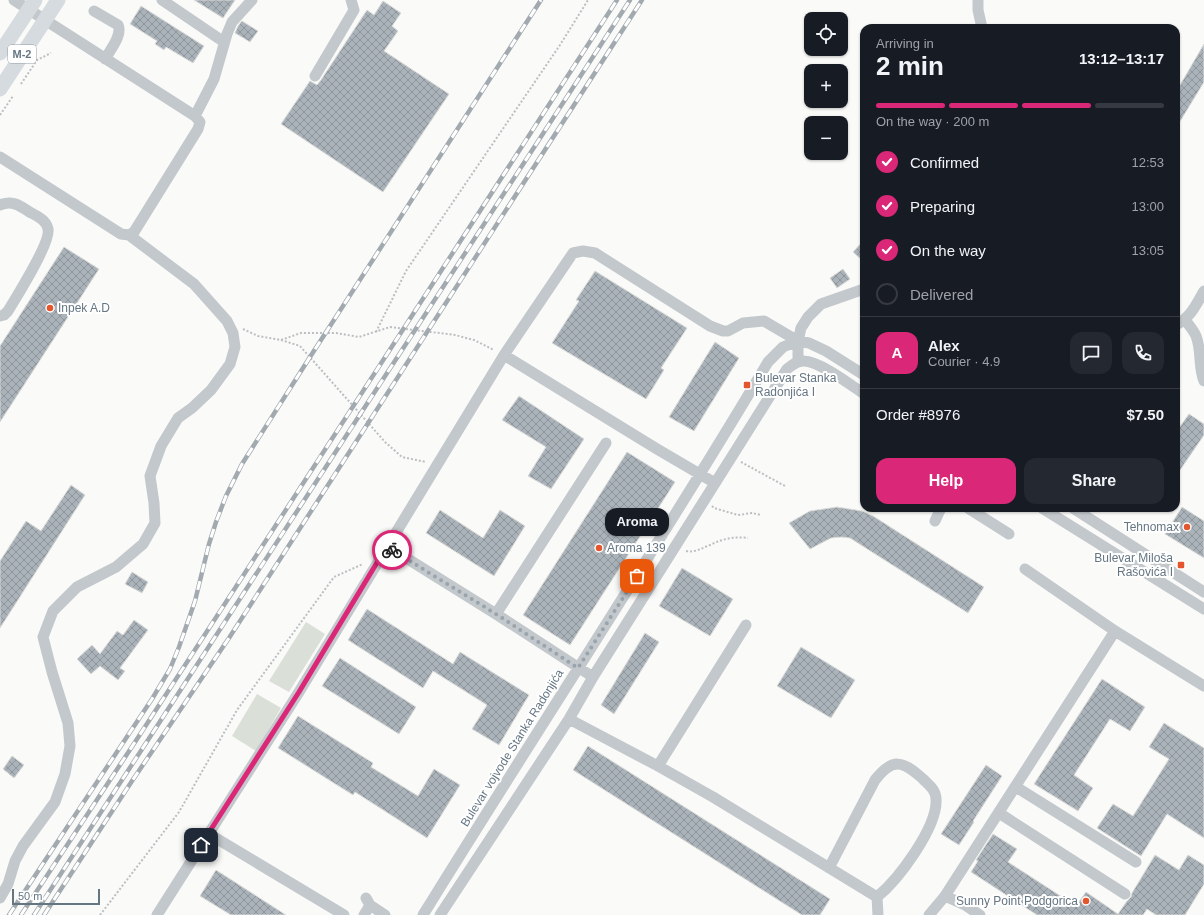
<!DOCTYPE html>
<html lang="en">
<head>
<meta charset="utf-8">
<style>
	:root { --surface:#171b24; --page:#242831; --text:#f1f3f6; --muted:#9ea1a6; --line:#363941; --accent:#db2777 }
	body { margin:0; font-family:Arial,sans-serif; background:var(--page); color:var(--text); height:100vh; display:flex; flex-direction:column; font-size:15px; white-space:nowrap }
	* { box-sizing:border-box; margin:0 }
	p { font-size:13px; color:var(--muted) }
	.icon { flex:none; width:22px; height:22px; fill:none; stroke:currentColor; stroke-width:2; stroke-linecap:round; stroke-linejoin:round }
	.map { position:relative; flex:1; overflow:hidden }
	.side { position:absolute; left:860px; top:24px; width:320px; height:488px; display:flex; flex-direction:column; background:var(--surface); border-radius:12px; box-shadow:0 1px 3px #0004 }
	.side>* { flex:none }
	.buttons { position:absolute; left:804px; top:12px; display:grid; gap:8px }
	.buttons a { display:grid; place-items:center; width:44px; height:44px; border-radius:8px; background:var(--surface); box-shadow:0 1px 3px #0004; font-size:20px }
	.scale { position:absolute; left:12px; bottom:10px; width:88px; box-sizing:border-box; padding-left:4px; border:2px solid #657683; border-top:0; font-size:11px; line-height:14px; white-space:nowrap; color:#657683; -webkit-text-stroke:3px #fff; paint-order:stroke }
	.pin { position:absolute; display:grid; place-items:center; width:34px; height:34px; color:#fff; margin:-17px; border-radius:8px; box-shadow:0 2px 6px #0006 }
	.courier { position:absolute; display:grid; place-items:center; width:40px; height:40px; margin:-20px; border:3px solid #db2777; border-radius:50%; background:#fff; color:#222; box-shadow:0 1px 5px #0007 }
	.bubble { position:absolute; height:28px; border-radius:12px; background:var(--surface); box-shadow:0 1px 3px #0004; font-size:13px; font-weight:600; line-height:28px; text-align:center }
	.summary em { font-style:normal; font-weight:600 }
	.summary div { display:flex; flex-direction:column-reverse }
	.summary { display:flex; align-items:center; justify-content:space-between; height:68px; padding:0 16px }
	h1 { font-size:26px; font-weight:600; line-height:30px }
	.bar { display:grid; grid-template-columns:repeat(4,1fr); gap:6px 4px; align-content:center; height:48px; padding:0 16px }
	.bar i { height:5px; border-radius:3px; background:var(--line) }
	.bar .active { background:var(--accent) }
	.bar p { grid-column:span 4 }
	.line { display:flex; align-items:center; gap:10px; padding:0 16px; border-top:1px solid var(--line) }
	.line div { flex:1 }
	.round { display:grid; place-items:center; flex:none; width:42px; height:42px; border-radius:12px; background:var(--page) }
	ol { padding:0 16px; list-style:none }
	li { display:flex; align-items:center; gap:12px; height:44px }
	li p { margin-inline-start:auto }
	li .icon { padding:4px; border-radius:50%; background:var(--accent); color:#fff; stroke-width:4 }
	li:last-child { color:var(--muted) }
	li i { width:22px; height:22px; border:2px solid var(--line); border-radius:50% }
	.primary-button { display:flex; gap:8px; margin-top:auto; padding:8px 16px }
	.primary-button a { flex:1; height:46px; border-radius:12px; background:var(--accent); color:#fff; font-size:16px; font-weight:600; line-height:46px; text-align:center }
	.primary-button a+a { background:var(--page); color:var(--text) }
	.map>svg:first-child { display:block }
	.park { fill:#dadfd7 }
	.building { fill:url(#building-cross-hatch); stroke:#dcdcda }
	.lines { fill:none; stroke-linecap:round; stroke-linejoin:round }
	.path { stroke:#bbbfc2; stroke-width:2; stroke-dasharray:2 2; stroke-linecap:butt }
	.minor { stroke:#c3c8cc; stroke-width:11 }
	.major { stroke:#d6dbdf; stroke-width:15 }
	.rail-casing { stroke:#a2aab0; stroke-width:4.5 }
	.rail { stroke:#fff; stroke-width:3; stroke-dasharray:9; stroke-linecap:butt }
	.done { stroke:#99a4ac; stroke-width:4; stroke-dasharray:0 7.2 }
	.route { stroke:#db2777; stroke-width:5 }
	.poi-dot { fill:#e4572e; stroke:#fff; stroke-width:1.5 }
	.labels { text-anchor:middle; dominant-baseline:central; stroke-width:4; stroke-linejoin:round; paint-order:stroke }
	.shield { fill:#fff; stroke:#939fa8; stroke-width:1 }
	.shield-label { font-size:11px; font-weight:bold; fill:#657683 }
	.poi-label { font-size:12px; fill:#657683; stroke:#fff; text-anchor:start }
	.street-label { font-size:12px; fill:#657683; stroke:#fff }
</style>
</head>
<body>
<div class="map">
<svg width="1204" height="915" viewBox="0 0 1204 915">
	<defs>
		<pattern id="building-cross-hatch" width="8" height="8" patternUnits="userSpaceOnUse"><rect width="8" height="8" fill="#aab3b9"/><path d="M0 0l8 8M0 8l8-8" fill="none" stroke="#8e969c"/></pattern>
	</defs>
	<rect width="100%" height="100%" fill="#fafaf8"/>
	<!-- park -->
	<path class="park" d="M306 622 325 634 289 692 269 681Z
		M257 694 281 708 256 751 232 736Z"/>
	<!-- building -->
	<path class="building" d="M194 0H235L223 18Z
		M383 1 401 13 392 26 398 31 384 51 449 94 383 192 281 124 310 81 317 85 321 80 367 10 374 15Z
		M141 6 204 46 193 63 166 47 164 50 155 44 157 41 130 24Z
		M242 21 258 31 250 42 235 33 238 26Z
		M1204 44V82L1176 128V92Z
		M864 240V262L853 252Z
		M64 247 99 269 0 422V346Z
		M843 269 850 279 837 288 830 278Z
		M595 271 687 328 661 368 664 370 646 399 552 343 579 301 576 300Z
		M715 342 739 358 694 431 669 417Z
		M519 396 584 439 551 489 528 476 546 447 502 420Z
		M1189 414 1204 424V435L1176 476V432Z
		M627 452 675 482 570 645 523 615Z
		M71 485 85 495 0 628V561L26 521 41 531Z
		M837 507 862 511 873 516 984 587 968 613 850 538 841 537 831 538 810 549 789 523 810 511Z
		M1182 507 1204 521V558L1165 534Z
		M440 510 483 538 500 510 525 526 494 576 426 533Z
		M682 568 733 599 710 636 659 606Z
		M132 572 148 582 142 593 125 584Z
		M367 609 453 664 460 652 529 695 499 745 472 729 487 705 433 671 423 688 348 640Z
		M134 620 148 630 120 668 125 671 118 680 100 666 91 674 77 659 92 645 100 654 117 631 123 635Z
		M645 633 659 642 614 714 601 705Z
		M801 647 855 680 831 718 777 686Z
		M340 658 416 707 399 734 322 686Z
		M1102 679 1145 707 1130 731 1110 719 1074 775 1093 788 1078 811 1034 784Z
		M298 716 373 763 371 767 418 796 434 769 460 785 427 838 355 792 353 795 278 748Z
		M1164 723 1204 748V838L1167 814 1141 856 1097 828 1113 804 1133 816 1169 759 1149 747Z
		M588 746 830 899 820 915H802L573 770Z
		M12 756 24 765 14 778 3 769Z
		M986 765 1002 776 973 821 974 822 959 845 941 834Z
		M993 834 1017 849 1008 862 1076 906 1086 892 1118 914 1127 901 1131 897 1132 893 1155 855 1179 870 1188 855 1204 865V884L1185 915H1156L1147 909 1143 915H1037L971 872 978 861 976 860Z
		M216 870 286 915H231L200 896Z"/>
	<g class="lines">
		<!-- path -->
		<path class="path" d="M21 84 37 60 51 53
			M0 115 13 96
			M243 329 258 336 281 340 301 333H336L359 337 390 327 455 335 474 340 494 350
			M376 332 406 271 560 45 588 0
			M281 340 300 346 385 442 402 457 426 462
			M741 462 785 486
			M712 506 714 508 738 515 752 513 761 515
			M686 551C695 553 702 548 710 545 722 539 735 536 748 538
			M100 915 179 812 237 710 334 577 363 564"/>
		<!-- minor -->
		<path class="minor" d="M162 0 224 42
			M978 0V10L982 28
			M94 11 118 25C123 35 110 50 105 59
			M315 76 354 10 351 0
			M195 116 214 79 227 34 232 22 252 0
			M0 157 121 234 129 235 134 232 198 129 200 122 195 116 14 0
			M0 205C11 200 19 205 28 211 36 216 46 219 48 229 51 242 17 296 8 311L4 315 0 316
			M1185 320C1189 325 1194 331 1196 336 1202 351 1198 367 1204 381
			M1176 325C1191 317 1196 305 1204 291
			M504 355 573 253 583 251 595 253 710 326 723 331H728L743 323 764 321 798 341 809 343 826 351 864 375
			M798 362V341L801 328 808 317 821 304 864 289
			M968 508 1009 534
			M1042 508 1204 609
			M1073 508 1204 592
			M935 521 941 508
			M387 546 496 614 593 677
			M1025 569 1115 631 1204 686
			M496 614 606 443
			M569 719 658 766 713 797 877 897 878 915
			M658 766 746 625
			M1016 787 1136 862
			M999 813 1125 894
			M209 834 344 915
			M829 868 875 780C893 757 903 761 923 779 929 785 936 790 936 799 938 827 898 880 877 897
			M945 896 1115 631
			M0 898 8 884 15 861 23 846 55 802 65 774 70 746 68 723 52 672 43 637 53 611 77 587 116 567 143 544 155 523 154 503 150 476 161 446 178 418 192 408 211 390 230 364 235 347 233 333 227 321 194 284 129 235
			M366 898 370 905 385 915
			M157 915 299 692 504 355 657 449 715 483
			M364 915 370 905
			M423 915C537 730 657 549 768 362L783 347 798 341
			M440 915 569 719 593 677 787 369C792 365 797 361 803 361 818 360 851 385 864 394
			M929 915 945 896 965 905 980 915"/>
		<!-- major -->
		<path class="major" d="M0 53 35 0
			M0 89 58 0"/>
		<defs>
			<path id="rail" d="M9 915 152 699 170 669 179 647 195 601 209 544 216 522 226 496 242 464 310 357 541 0
				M21 915 139 736 617 0
				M34 915 630 0
				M44 915 132 781 229 638 642 0"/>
		</defs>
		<!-- rail casing -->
		<use href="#rail" class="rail-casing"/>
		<!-- rail -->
		<use href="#rail" class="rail"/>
	</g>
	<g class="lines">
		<!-- done -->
		<path class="done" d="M392 550 496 614 578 668 637 576"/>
		<!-- route -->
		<path class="route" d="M201 845 299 692 387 546 392 550"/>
	</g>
	<!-- markers -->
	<g class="poi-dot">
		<circle cx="50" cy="308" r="4"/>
		<rect x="743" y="381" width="8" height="8" rx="2"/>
		<circle cx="1187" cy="527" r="4"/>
		<circle cx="599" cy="548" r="4"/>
		<rect x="1177" y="561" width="8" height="8" rx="2"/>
		<circle cx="1086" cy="901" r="4"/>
	</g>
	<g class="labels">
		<!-- shield labels -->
		<rect class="shield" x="8" y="45" width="28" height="18" rx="3"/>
		<g class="shield-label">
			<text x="22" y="54">M-2</text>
		</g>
		<!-- poi labels -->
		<g class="poi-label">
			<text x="58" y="308">Inpek A.D</text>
			<text x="755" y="378">Bulevar Stanka<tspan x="755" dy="14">Radonjića I</tspan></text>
			<text x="1179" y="527" text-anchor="end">Tehnomax</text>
			<text x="607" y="548">Aroma 139</text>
			<text x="1173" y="558" text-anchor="end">Bulevar Miloša<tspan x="1173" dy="14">Rašovića I</tspan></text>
			<text x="1078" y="901" text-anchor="end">Sunny Point Podgorica</text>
		</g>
		<!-- street labels -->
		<g class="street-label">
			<text transform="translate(512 748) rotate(-58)">Bulevar vojvode Stanka Radonjića</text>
		</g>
	</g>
</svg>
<div class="buttons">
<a><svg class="icon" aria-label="locate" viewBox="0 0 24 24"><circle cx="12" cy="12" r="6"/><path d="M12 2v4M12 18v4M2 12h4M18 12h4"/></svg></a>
<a>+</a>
<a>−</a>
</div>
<div class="scale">50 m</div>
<div class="pin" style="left:637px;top:576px;background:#ea580c"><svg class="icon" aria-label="bag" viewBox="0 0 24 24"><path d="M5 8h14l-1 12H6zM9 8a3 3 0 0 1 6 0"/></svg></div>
<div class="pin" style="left:201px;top:845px;background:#1f2937"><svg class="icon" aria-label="home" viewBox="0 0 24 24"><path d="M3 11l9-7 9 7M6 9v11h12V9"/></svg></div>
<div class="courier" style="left:392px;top:550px"><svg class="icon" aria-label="bike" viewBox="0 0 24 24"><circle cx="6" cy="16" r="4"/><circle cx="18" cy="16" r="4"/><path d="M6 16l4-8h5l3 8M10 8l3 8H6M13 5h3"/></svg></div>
<div class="bubble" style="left:605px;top:508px;width:64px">Aroma</div>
<section class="side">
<div class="summary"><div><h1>2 min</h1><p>Arriving in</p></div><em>13:12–13:17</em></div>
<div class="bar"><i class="active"></i><i class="active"></i><i class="active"></i><i></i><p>On the way · 200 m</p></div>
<ol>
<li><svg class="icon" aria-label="check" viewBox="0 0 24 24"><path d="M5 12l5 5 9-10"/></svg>Confirmed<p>12:53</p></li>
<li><svg class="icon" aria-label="check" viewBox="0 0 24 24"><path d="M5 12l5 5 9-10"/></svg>Preparing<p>13:00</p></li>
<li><svg class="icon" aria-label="check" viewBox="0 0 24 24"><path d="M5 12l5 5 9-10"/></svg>On the way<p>13:05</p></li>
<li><i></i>Delivered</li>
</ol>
<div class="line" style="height:72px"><b class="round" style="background:var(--accent);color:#fff">A</b><div><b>Alex</b><p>Courier · 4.9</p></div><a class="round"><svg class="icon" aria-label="chat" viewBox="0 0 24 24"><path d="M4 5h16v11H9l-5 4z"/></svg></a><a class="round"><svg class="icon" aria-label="phone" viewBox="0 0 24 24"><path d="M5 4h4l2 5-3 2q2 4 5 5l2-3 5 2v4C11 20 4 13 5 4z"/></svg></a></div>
<div class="line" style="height:52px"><div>Order #8976</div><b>$7.50</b></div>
<div class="primary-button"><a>Help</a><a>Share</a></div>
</section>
</div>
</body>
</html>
